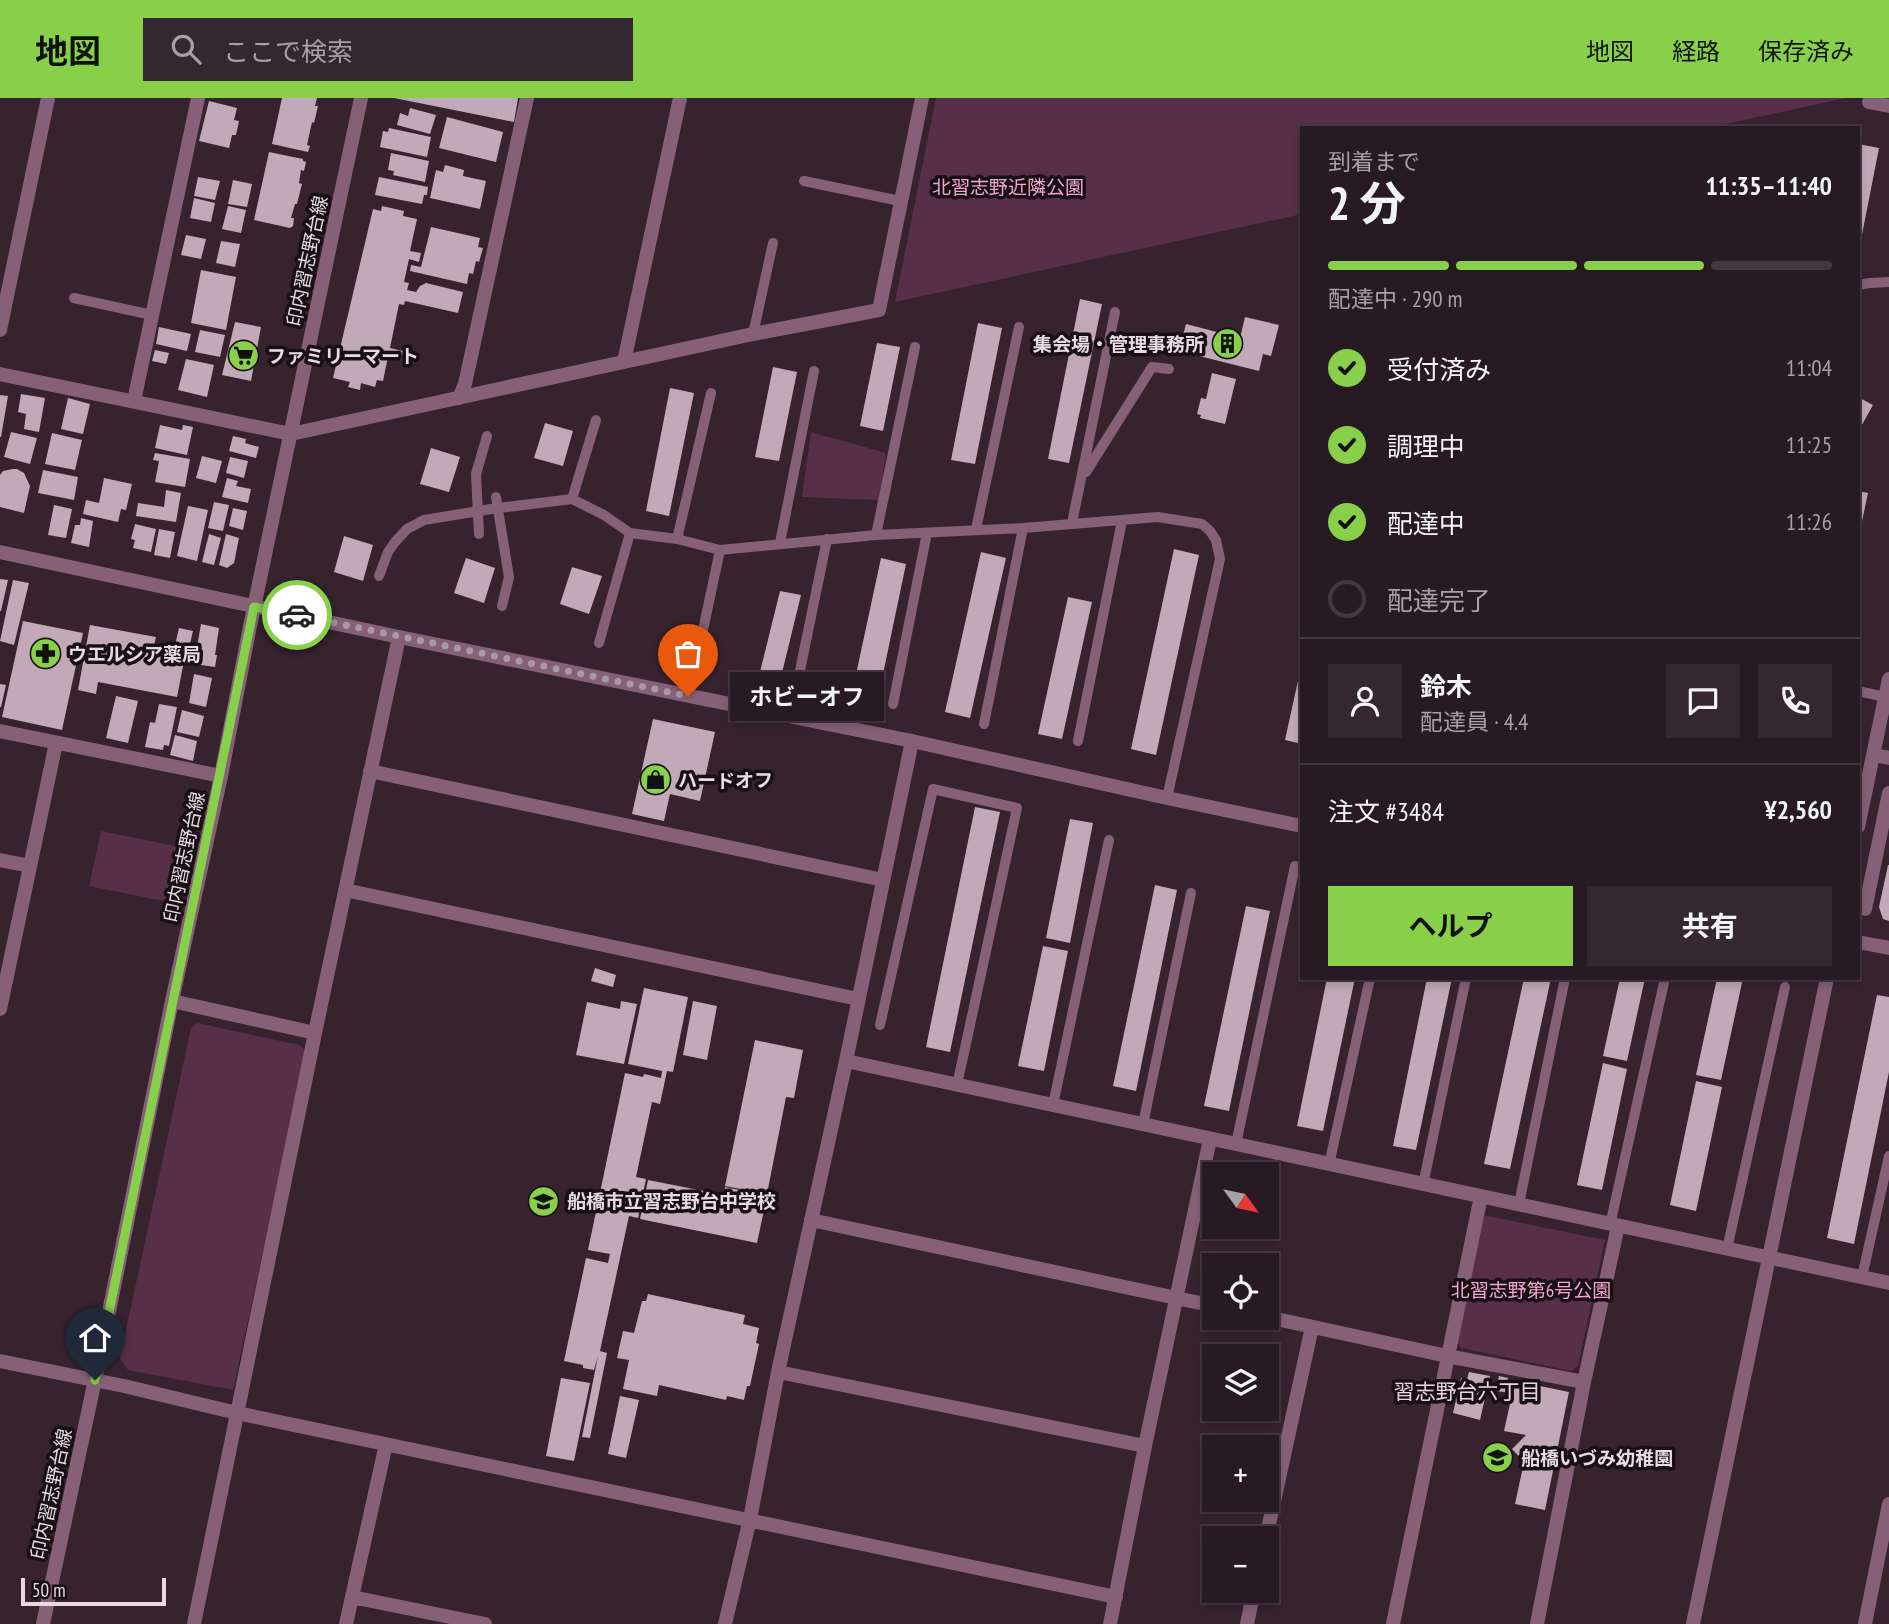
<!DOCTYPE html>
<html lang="ja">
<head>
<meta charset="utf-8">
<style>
	:root { --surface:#281a22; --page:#34272f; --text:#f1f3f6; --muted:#a5a1a5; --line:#443840; --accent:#88cf4a }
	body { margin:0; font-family:"PT Sans Narrow","Noto Sans JP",sans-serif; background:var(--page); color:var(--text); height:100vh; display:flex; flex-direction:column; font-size:26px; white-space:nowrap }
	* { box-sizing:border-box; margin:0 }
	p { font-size:23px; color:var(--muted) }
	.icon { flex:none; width:38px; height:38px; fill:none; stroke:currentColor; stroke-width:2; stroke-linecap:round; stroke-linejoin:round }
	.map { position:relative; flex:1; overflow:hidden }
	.details { position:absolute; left:1300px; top:28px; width:560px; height:854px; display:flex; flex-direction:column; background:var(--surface); border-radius:0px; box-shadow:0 4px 10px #0003,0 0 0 2px var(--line) }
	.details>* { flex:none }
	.needle { width:46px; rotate:123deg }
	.fabs { position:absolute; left:1202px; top:1064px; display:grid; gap:14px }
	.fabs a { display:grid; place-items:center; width:77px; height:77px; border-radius:0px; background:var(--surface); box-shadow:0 4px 10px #0003,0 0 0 2px var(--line); font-size:35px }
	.scale { position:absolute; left:21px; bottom:18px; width:145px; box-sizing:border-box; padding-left:7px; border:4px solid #e7dae1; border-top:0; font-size:19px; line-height:24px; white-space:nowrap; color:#e7dae1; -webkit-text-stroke:5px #181015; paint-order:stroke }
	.pin { position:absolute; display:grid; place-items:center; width:60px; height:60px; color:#fff; margin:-72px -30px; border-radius:50% 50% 50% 0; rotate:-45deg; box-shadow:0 0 7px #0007 }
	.pin .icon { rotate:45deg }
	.courier { position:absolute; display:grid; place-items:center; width:70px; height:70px; margin:-35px; border:5px solid #88cf4a; border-radius:50%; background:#fff; color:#222; box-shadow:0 2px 9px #0007 }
	.bubble { position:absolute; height:49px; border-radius:0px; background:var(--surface); box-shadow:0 4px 10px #0003,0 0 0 2px var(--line); font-size:23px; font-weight:700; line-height:49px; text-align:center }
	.head em { font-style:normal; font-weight:700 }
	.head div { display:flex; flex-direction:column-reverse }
	.head { display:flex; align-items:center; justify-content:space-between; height:119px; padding:0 28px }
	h1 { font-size:46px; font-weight:700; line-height:52px }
	.bar { display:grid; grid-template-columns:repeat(4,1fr); gap:10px 7px; align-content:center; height:84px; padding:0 28px }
	.bar i { height:9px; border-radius:5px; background:var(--line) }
	.bar .current { background:var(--accent) }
	.bar p { grid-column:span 4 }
	.line { display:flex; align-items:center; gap:18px; padding:0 28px; border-top:2px solid var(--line) }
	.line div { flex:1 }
	.round { display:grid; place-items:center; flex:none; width:74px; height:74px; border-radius:0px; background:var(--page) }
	ol { padding:0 28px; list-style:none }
	li { display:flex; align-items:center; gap:21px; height:77px }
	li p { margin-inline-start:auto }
	li .icon { padding:7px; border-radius:50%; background:var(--accent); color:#111; stroke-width:4 }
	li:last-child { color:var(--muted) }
	li i { width:38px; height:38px; border:4px solid var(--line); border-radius:50% }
	.button { display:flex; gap:14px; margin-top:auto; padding:14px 28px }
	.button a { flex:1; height:80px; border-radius:0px; background:var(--accent); color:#111; font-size:28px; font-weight:700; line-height:80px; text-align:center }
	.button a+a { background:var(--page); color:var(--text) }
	header { display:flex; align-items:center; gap:42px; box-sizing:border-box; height:98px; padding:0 35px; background:var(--accent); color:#111 }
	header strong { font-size:33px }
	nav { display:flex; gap:38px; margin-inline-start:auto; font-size:24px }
	.search { width:490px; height:63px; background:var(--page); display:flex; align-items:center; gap:18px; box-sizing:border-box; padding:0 24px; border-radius:0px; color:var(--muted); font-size:26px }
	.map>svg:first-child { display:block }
	.green { fill:#582f49 }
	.building { fill:#c1a9b7 }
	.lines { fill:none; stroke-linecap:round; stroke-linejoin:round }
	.service { stroke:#866077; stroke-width:10 }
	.pedestrian { stroke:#866077; stroke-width:14 }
	.minor { stroke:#866077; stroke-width:14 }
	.tertiary { stroke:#866077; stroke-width:14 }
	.done { stroke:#a99aa2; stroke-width:7; stroke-dasharray:0 12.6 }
	.route { stroke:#88cf4a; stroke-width:9 }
	.labels { text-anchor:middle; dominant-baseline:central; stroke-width:7; stroke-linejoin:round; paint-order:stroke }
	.park-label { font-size:19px; fill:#efa6d2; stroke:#181015 }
	.street-label { font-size:19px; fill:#e7dae1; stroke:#181015 }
	.poi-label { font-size:19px; font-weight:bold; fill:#e7dae1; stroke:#181015; text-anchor:start }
	.neighbourhood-label { font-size:21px; fill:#ebd2e0; stroke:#181015 }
</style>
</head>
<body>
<header>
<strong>地図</strong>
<div class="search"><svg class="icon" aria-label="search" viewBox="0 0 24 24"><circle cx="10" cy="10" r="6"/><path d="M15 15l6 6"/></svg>ここで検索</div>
<nav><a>地図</a><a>経路</a><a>保存済み</a></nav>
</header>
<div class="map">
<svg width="1889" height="1526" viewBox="0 0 1889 1526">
	<rect width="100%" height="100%" fill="#36232e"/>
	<!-- green -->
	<path class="green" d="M936 0H1846L1707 30H1302V116L895 204Z
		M811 334 886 355 879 402 802 399Z
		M101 733 180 749 168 804 89 788Z
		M198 925 299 947 306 953 233 1292 128 1272 120 1260 191 930Z
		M1483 1117 1605 1142 1578 1268 1571 1273 1461 1250 1457 1243Z"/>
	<!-- building -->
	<path class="building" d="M282 0H317L315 8H318L314 25 312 24 307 47 310 48 308 54 272 46Z
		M394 0H518L514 24Z
		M209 3 237 10 234 22 239 23 236 37H232L229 50 199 43Z
		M410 10 436 17 430 36 397 27 400 15 408 18Z
		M447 19 503 34 496 64 439 50Z
		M389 30 431 39 427 59 380 49 383 33 388 34Z
		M1858 46 1879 50 1860 147H1858Z
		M269 54 303 61V63L306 64 304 73 301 72 299 85 302 86 297 106H295L291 120H294L293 128 290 130 254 122Z
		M391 55 429 63 425 84 393 77 394 73 388 72Z
		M445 67 464 72 463 78 486 83 480 111 430 100 436 72 443 74Z
		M198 79 220 83 215 102 194 98Z
		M379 79 428 89 427 97H424L422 106 375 97Z
		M233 82 252 86 247 109 228 106Z
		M194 100 215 105 211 124 190 120Z
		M228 108 246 112 241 135 222 131Z
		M382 108 404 113 403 118 417 121 410 153 421 155 419 164 409 161 404 184 409 185 407 192 416 194 420 188 426 185 463 194 458 215 405 203 404 207 399 206 390 250 403 253 401 262 388 259 383 283 377 282 375 289 361 285 360 292 348 289 350 284 333 280 373 111 381 113Z
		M431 129 480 140 478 149 483 150 479 164 476 163 473 176 469 175 467 186 410 173 411 167 421 169Z
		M186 137 206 141 201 161 181 157Z
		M221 143 240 146 235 169 216 165Z
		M201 172 236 179 226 232 191 225Z
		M1080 201 1102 206 1069 365 1048 361Z
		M1245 219 1279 227 1271 258 1263 256 1259 273 1179 253 1186 226 1240 240Z
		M235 224 261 229 251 283 222 277Z
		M978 225 1002 230 975 366 951 362Z
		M159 229 191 236 187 253 156 246Z
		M200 232 225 237 220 259 195 254Z
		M877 245 900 249 883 333 860 328Z
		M155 252 169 255 166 266 152 263Z
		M186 261 214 267 207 299 178 292Z
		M773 269 797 274 779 363 755 359Z
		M1212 275 1236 281 1225 326 1200 320 1201 317 1197 316 1201 300 1206 301Z
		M670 290 694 295 669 418 646 413Z
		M21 296 45 300 39 334 24 331 26 316 18 314Z
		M0 297 8 298 1 339H0Z
		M1858 299 1873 307 1858 334Z
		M68 300 90 306 83 336 61 331Z
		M545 325 573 333 563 368 534 360Z
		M160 327 182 332 183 327 193 329 187 357 155 350Z
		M11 334 37 340 30 366 4 359Z
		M52 335 82 342 75 372 45 366Z
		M233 338 246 341 245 345 259 349 256 360 229 353Z
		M431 350 460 359 449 394 420 386Z
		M155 355 190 361 185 389 155 384 159 363 153 362Z
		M202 358 222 363 216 385 196 380Z
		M230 359 248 363 244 380 226 375Z
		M13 371H17L24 375 30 388 24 415 0 409V377L3 373Z
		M43 372 78 379 74 402 38 395Z
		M104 380 132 386 126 412 121 411 118 424 83 416 86 402 99 405Z
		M227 380 238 383 236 388 251 391 248 405 222 399Z
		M166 392 181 395 176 424 136 418 138 405 164 409Z
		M1858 393 1868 395 1860 433H1858Z
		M214 404 229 407 223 433 208 430Z
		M54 407 72 411 66 440 48 437Z
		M188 408 208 412 197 463 177 458Z
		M233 410 247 413 243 432 229 428Z
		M81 420 93 423 89 449 71 445 75 427H80Z
		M135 426 156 431 151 454 133 450 135 442 131 441Z
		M159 431 175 434 170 460 154 457Z
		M209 436 221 440 214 467 202 464Z
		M226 436 239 440 234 465 227 470 219 467Z
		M344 438 373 447 363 483 334 474Z
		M1174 451 1199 457 1156 657 1131 651Z
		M981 454 1006 460 970 620 945 614Z
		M466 460 495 470 484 505 454 495Z
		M881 460 906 466 878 600 852 595Z
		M572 469 602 478 589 516 560 506Z
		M0 481 8 482 1 513H0Z
		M13 482 29 485 14 547 0 543Z
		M780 493 801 497 781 579 760 574Z
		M1068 499 1092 504 1062 641 1038 636Z
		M23 523 83 535 62 632 2 619Z
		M201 526 219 530 215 557H217L215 569 194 566Z
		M90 527 156 539 152 557 184 563 177 599 98 584 96 596 78 592Z
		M179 530 193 533 187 559 173 556Z
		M1301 569H1302V646L1285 642Z
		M194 576 212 580 206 609 189 605Z
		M0 586 6 587 1 609H0Z
		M116 598 138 603 128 645 106 640Z
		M159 606 177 609 169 648 164 647 163 652 145 649 150 624 155 625Z
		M182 612 204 618 199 639 177 634Z
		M653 621 715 634 700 703 670 696 664 723 632 716Z
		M175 637 197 643 193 663 170 657Z
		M975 709 1000 714 950 954 926 949Z
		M1070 721 1093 725 1070 845 1046 840Z
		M1888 767H1889V823L1883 821 1879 809Z
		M1155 787 1177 792 1136 993 1113 988Z
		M1246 808 1270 813 1229 1013 1204 1008Z
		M1043 848 1068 853 1044 973 1018 968Z
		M595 870 616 877 613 889 591 883Z
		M1327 880H1355L1323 1033 1297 1028Z
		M1427 880H1452L1416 1052 1393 1048Z
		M1524 880H1551L1510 1071 1484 1066Z
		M1620 880H1645L1627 963 1603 958Z
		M1717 880H1743L1721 982 1696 977Z
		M644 890 688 899 673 974 667 973 660 1006 652 1004 636 1079 646 1081 638 1120 629 1118 600 1253 607 1255 590 1340 582 1339 598 1258 594 1272 583 1270V1267L564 1263 586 1160 608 1165 610 1156 588 1152 625 975 643 979 644 976 661 980 662 973 628 966Z
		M1877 897 1889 899V974L1854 1146 1827 1140Z
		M621 903 637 906 624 966 576 957 587 904 620 911Z
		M693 903 717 908 707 962 683 957Z
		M755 942 803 952 794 1000 786 999 767 1096 725 1088Z
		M1603 965 1627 971 1602 1092 1577 1087Z
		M1696 983 1722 989 1696 1113 1670 1107Z
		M648 1082 724 1097 725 1089 767 1098 757 1145 640 1121Z
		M648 1196 745 1217 743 1226 759 1230 756 1245 759 1246 750 1288H747L744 1302 727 1298 726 1302 659 1287 657 1298 623 1291 629 1262 617 1260 623 1233 634 1235 642 1203H646Z
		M1469 1274 1490 1278 1480 1322 1453 1315 1461 1280 1467 1281Z
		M1499 1278 1508 1280 1505 1294 1496 1293Z
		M561 1280 590 1285 574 1363 546 1358Z
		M1515 1283 1569 1294 1545 1412 1515 1406 1524 1364 1512 1351 1526 1337 1504 1333Z
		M620 1298 639 1302 626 1360 608 1356Z"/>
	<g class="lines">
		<!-- service -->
		<path class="service" d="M804 83 900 103
			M1858 187 1870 185 1889 184
			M74 200 152 217
			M753 236 773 145
			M1086 374 1152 269 1169 271
			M496 399 509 479 502 508
			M572 401 596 322
			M1072 425 1115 214
			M976 431 1019 229
			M479 436 476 376 487 338
			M876 437 915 249
			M677 441 711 295
			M780 445 814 273
			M379 478 388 454 395 444 407 431 424 422 491 411 572 401 604 417 630 435 677 441 720 452 876 437 1023 430 1158 419 1202 426 1210 433 1216 442 1220 461 1167 700
			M599 545 630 435
			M797 587 827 441
			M1858 593 1885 599
			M689 598 720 452
			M893 606 927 435
			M984 626 1023 430
			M1078 643 1122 423
			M880 927 933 691 1017 710 957 987
			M1053 1007 1109 742
			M1143 1026 1191 795
			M1236 1046 1295 768
			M1329 1067 1370 880
			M1423 1087 1466 880
			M1519 1106 1565 880
			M1610 1127 1665 880
			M1727 1151 1785 889
			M1862 1179 1889 1058"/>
		<!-- pedestrian -->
		<path class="pedestrian" d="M1865 811 1889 695"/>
		<!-- minor -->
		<path class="minor" d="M1869 4 1889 8
			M0 232 48 0
			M624 264 680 0
			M0 276 291 336 753 236 879 212 922 0
			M459 300 465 286 527 0
			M134 303 198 0
			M0 633 221 678
			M1874 657 1889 660
			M370 673 883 782
			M0 762 30 768
			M345 792 858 901
			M172 903 315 935
			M0 911 56 645
			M846 963 1889 1185
			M811 1122 1214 1208
			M1267 1219 1447 1258 1584 1284
			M0 1263 124 1288 237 1315 1116 1499
			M778 1274 1145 1348
			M1266 1440 1312 1229
			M352 1499 485 1526
			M194 1526 315 935 399 539
			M346 1526 386 1346
			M725 1526 750 1421 778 1274 846 963 912 643
			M1110 1526 1145 1348 1210 1041
			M1247 1526 1254 1493
			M1393 1526 1481 1098
			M1537 1526 1584 1284 1618 1128
			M1865 1526 1889 1406"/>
		<!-- tertiary -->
		<path class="tertiary" d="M0 454 399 539 912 643 1167 700 1302 728
			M1858 729 1889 581
			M1858 844 1889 850
			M43 1526 100 1258 172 903 221 678 249 533 361 0
			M1693 1526 1827 880"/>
	</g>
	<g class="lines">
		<!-- done -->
		<path class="done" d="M297 517 688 598"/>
		<!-- route -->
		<path class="route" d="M95 1282 254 509 297 517"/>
	</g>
	<!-- icons -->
	<defs>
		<symbol id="building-disc" viewBox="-11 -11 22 22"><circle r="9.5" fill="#88cf4a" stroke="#181015"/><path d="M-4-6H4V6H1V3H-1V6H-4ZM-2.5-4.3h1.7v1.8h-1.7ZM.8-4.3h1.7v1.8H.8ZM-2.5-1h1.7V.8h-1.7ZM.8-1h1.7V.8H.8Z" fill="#111"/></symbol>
		<symbol id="supermarket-disc" viewBox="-11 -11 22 22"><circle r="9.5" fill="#88cf4a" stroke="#181015"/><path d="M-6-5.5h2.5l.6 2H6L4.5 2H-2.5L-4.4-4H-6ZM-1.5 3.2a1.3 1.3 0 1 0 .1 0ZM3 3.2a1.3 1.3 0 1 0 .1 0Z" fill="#111"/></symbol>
		<symbol id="pharmacy-disc" viewBox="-11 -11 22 22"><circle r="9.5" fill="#88cf4a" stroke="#181015"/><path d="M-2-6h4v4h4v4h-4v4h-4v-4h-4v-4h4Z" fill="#111"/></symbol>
		<symbol id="shop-disc" viewBox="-11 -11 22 22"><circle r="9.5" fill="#88cf4a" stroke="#181015"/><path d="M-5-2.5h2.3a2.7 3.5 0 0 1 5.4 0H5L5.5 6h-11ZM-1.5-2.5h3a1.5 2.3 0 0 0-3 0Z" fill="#111"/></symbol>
		<symbol id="school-disc" viewBox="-11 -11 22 22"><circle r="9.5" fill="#88cf4a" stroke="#181015"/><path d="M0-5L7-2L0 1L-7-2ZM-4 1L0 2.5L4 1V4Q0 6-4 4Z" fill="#111"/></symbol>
	</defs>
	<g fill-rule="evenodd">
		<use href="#building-disc" x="1210" y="228" width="35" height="35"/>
		<use href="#supermarket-disc" x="226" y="240" width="35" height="35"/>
		<use href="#pharmacy-disc" x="28" y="538" width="35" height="35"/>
		<use href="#shop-disc" x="638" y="664" width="35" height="35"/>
		<use href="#school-disc" x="526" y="1086" width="35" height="35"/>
		<use href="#school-disc" x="1480" y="1342" width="35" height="35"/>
	</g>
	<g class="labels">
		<!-- park labels -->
		<g class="park-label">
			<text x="1008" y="89">北習志野近隣公園</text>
			<text x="1531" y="1192">北習志野第6号公園</text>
		</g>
		<!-- street labels -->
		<g class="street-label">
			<text transform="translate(307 163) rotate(-78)">印内習志野台線</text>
			<text transform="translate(184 759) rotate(-78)">印内習志野台線</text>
			<text transform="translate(51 1396) rotate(-78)">印内習志野台線</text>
		</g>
		<!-- poi labels -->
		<g class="poi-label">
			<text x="1204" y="246" text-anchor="end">集会場・管理事務所</text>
			<text x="267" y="258">ファミリーマート</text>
			<text x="68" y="556">ウエルシア薬局</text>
			<text x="678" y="682">ハードオフ</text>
			<text x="567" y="1103">船橋市立習志野台中学校</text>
			<text x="1521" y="1360">船橋いづみ幼稚園</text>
		</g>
		<!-- neighbourhood labels -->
		<g class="neighbourhood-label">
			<text x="1467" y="1293">習志野台六丁目</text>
		</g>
	</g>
</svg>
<div class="fabs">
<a><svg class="needle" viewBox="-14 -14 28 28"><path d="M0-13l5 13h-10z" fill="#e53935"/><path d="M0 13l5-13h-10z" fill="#a5a1a5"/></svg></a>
<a><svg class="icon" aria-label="locate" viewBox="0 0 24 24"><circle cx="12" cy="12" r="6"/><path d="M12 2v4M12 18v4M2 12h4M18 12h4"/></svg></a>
<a><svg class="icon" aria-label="layers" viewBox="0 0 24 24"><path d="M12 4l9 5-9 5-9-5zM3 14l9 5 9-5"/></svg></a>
<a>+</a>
<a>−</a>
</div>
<div class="scale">50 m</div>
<div class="pin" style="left:688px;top:598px;background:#ea580c"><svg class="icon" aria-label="bag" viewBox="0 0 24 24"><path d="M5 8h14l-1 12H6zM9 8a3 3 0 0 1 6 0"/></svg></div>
<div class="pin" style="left:95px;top:1282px;background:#1f2937"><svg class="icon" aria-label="home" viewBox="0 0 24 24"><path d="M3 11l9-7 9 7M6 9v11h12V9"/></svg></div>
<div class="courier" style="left:297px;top:517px"><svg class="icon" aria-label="car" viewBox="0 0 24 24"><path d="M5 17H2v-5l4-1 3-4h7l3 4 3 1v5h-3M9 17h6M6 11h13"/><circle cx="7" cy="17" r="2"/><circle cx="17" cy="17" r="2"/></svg></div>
<div class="bubble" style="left:730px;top:574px;width:154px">ホビーオフ</div>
<section class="details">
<div class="head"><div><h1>2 分</h1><p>到着まで</p></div><em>11:35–11:40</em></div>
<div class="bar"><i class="current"></i><i class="current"></i><i class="current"></i><i></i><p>配達中 · 290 m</p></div>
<ol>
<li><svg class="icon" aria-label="check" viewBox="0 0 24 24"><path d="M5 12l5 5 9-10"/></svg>受付済み<p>11:04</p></li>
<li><svg class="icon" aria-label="check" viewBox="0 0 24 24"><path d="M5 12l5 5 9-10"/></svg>調理中<p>11:25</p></li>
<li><svg class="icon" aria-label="check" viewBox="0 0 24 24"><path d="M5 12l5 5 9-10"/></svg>配達中<p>11:26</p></li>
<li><i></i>配達完了</li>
</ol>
<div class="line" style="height:126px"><a class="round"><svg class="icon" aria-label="person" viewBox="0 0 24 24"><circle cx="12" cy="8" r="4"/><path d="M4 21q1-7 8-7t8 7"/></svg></a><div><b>鈴木</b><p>配達員 · 4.4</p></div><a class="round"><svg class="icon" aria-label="chat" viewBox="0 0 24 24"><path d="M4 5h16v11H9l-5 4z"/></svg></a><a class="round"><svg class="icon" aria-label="phone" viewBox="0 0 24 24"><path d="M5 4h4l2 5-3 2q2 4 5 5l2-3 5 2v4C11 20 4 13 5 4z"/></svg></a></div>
<div class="line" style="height:91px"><div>注文 #3484</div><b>¥2,560</b></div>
<div class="button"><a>ヘルプ</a><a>共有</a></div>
</section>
</div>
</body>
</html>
